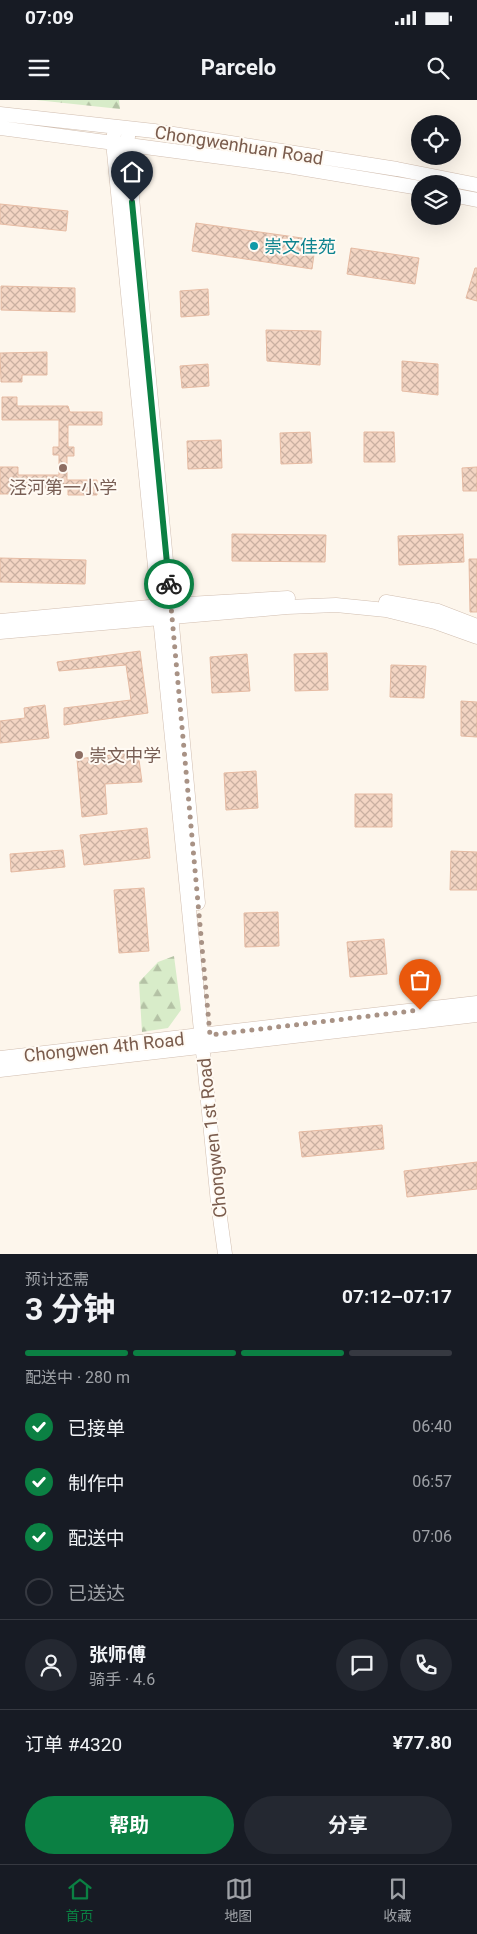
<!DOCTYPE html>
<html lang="zh">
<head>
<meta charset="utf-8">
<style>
	:root { --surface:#171b24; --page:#242831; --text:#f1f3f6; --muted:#9ea1a6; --line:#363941; --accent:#0b8043 }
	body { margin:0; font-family:Roboto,"Noto Sans SC",sans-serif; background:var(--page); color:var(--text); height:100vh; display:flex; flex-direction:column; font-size:19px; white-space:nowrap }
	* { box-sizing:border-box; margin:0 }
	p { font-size:16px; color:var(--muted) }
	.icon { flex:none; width:28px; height:28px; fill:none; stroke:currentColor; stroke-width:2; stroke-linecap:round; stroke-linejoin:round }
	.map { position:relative; height:1154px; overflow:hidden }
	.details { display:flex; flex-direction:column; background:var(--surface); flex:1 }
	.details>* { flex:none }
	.buttons { position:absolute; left:411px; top:15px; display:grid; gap:10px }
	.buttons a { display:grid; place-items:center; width:50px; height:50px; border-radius:50%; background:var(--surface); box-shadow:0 5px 20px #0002; font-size:25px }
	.pin { position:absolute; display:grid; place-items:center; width:42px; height:42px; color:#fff; margin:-51px -21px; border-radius:50% 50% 50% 0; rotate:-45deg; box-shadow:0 0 5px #0007 }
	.pin .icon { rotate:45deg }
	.courier { position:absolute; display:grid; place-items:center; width:50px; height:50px; margin:-25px; border:4px solid #0b8043; border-radius:50%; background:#fff; color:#222; box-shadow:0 1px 6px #0007 }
	.headline em { font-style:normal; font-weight:700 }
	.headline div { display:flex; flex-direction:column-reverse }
	.headline { display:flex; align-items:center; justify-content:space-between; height:85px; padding:0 25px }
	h1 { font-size:32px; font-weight:700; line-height:38px }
	.bar { display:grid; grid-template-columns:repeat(4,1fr); gap:8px 5px; align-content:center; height:60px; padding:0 25px }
	.bar i { height:6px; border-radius:4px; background:var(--line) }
	.bar .current { background:var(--accent) }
	.bar p { grid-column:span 4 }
	.line { display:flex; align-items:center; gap:12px; padding:0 25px; border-top:1px solid var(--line) }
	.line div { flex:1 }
	.round { display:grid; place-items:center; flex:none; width:52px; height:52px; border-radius:26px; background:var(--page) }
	ol { padding:0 25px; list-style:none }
	li { display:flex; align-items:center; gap:15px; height:55px }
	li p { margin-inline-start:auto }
	li .icon { padding:5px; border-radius:50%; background:var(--accent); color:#fff; stroke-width:4 }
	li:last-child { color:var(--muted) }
	li i { width:28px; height:28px; border:2px solid var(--line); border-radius:50% }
	.action { display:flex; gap:10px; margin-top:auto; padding:10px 25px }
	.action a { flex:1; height:58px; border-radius:30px; background:var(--accent); color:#fff; font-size:20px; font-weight:700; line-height:58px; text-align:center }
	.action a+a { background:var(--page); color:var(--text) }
	.status { display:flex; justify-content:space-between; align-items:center; height:35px; padding:0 25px; background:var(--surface); direction:ltr }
	.status svg { height:14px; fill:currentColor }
	header { display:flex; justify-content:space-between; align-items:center; height:65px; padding:0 25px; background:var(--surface); font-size:22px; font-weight:700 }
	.tabs { display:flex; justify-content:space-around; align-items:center; height:70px; border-top:1px solid var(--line); background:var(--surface); font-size:14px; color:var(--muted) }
	.tabs a { display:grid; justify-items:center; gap:2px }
	.tabs .current { color:var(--accent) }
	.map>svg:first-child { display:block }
	.forest { fill:url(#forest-firs) }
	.building { fill:url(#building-cross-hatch); stroke:#e6bba3 }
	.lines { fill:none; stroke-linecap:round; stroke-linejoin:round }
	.minor-casing { stroke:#d1beb0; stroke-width:15 }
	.minor { stroke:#fff; stroke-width:14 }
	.done { stroke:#a89285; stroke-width:5; stroke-dasharray:0 9 }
	.route { stroke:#0b8043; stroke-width:6 }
	.culture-dot { fill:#0f9aa8; stroke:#fffaf3; stroke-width:2 }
	.education-dot { fill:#8d6e63; stroke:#fffaf3; stroke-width:2 }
	.labels { text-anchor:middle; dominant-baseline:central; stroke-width:4; stroke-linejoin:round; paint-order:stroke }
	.street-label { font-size:18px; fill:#7a5c4d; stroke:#fffaf3 }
	.culture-label { font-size:18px; fill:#0d838f; stroke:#fffaf3; text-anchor:start }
	.education-label { font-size:18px; fill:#785e54; stroke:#fffaf3 }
</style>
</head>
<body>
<div class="status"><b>07:09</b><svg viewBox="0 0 49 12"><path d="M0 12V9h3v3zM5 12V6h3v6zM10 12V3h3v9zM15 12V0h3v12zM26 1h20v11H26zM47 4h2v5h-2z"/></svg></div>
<header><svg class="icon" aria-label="menu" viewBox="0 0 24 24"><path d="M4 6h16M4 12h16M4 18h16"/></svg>Parcelo<svg class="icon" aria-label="search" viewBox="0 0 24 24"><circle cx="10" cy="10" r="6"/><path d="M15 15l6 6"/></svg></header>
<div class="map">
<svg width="477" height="1154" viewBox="0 0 477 1154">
	<defs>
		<pattern id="forest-firs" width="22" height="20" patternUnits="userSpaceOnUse" patternTransform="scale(1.25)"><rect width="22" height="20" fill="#d8ecc9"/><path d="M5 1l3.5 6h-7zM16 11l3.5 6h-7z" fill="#b4c2a5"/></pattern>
		<pattern id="building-cross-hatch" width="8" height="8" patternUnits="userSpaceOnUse" patternTransform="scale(1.25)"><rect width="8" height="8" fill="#f3d5c3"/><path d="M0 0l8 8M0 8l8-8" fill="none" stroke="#cab0a1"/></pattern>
	</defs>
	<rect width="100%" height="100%" fill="#fdf6ec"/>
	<!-- forest -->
	<path class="forest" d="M36 0H119L120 9Z
		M174 856 181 910 168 928 142 932 139 882 158 862Z"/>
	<!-- building -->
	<path class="building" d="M0 104 68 111 66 131 0 124Z
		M196 123 316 140 312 169 192 151Z
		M351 148 419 158 415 184 347 174Z
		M475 168H477V201L466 198Z
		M1 186 75 188V212L1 210Z
		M208 189 209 215 181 217 180 191Z
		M266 230 321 231 320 265 267 261Z
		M47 252V275H22V282H1L0 253Z
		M402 261 438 264V295L402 291Z
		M208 264 209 286 182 288 180 266Z
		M2 297H17V306H68L70 312H102V325H68V347H74V356H67V380H97V395H68V388H12L11 394H0V367H18V375H59V355H53V347H59V320H2Z
		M310 332 312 363 281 364 280 333Z
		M364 332H394L395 362H364Z
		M221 340 222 368 188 369 187 341Z
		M477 367V391H463L462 368Z
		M232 434 326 435 325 462 232 461Z
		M463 434 464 462 399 465 398 436Z
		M0 458 86 460 85 484 0 482Z
		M469 459H477V512H470Z
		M140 551 148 613 64 625V608L131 600 126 565 59 571 57 562Z
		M327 553 328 590 295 591 294 554Z
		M247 554 250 591 212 593 210 557Z
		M391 565 426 566 424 598 390 597Z
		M461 601 477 602V637L461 636Z
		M45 605 49 638 0 643V621L25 618 24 608Z
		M138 652 142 682 105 684 107 714 82 717 77 659Z
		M256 671 258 708 226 710 224 673Z
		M355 694H392V727H355Z
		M147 728 150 758 84 765 80 735Z
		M63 750 65 767 11 772 10 754Z
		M451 751 477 752V790H450Z
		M144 788 149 851 119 853 114 790Z
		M278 812 279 846 245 847 244 813Z
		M384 839 387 874 350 877 347 842Z
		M382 1025 384 1049 302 1057 299 1032Z
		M477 1062V1089L407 1097 404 1071Z"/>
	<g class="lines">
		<defs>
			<path id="minor" d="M0 14 154 31 397 69 477 85
				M115 27 113 42 218 1103 225 1154
				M0 28 288 66 420 88
				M129 29 127 44 198 803
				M452 95 477 100
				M386 502 438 511 477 526
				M0 521 171 505 288 498
				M0 532 287 507 336 505 386 510 435 522 477 537
				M0 958 477 903
				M0 970 477 915"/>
		</defs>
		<!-- minor casing -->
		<use href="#minor" class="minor-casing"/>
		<!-- minor -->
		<use href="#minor" class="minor"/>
	</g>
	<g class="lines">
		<!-- done -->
		<path class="done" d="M169 484 210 935 420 910"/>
		<!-- route -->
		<path class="route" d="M132 102 169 484"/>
	</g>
	<!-- markers -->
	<circle class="culture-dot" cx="254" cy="146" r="5"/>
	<g class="education-dot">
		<circle cx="63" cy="368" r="5"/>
		<circle cx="79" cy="655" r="5"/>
	</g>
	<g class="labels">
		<!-- street labels -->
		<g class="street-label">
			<text transform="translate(239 45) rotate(9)">Chongwenhuan Road</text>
			<text transform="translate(104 947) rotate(-6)">Chongwen 4th Road</text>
			<text transform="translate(212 1038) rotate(-96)">Chongwen 1st Road</text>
		</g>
		<!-- culture labels -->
		<g class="culture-label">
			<text x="264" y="146">崇文佳苑</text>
		</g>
		<!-- education labels -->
		<g class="education-label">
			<text x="63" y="387">泾河第一小学</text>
			<text x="89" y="655" text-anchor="start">崇文中学</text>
		</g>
	</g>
</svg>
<div class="buttons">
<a><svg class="icon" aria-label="locate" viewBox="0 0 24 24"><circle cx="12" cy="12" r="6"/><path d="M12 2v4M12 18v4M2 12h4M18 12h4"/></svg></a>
<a><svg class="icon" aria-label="layers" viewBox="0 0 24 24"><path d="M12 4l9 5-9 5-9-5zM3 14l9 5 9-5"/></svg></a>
</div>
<div class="pin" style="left:420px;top:910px;background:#ea580c"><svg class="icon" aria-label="bag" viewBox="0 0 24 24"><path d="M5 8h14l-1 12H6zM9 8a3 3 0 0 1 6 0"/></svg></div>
<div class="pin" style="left:132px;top:102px;background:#1f2937"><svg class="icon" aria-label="home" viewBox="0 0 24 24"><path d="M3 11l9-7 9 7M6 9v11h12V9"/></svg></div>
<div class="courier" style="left:169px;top:484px"><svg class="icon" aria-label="bike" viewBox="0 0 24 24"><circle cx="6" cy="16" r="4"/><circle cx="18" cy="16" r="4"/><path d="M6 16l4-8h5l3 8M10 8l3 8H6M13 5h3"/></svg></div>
</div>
<section class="details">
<div class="headline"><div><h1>3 分钟</h1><p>预计还需</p></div><em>07:12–07:17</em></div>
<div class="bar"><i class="current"></i><i class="current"></i><i class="current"></i><i></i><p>配送中 · 280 m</p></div>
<ol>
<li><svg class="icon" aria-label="check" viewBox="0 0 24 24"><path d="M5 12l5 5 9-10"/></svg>已接单<p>06:40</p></li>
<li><svg class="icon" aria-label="check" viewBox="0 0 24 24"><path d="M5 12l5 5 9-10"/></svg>制作中<p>06:57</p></li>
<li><svg class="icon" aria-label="check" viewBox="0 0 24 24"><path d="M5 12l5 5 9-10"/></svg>配送中<p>07:06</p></li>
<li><i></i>已送达</li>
</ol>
<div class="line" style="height:90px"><a class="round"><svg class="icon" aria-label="person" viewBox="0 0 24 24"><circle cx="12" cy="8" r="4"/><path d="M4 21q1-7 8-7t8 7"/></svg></a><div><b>张师傅</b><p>骑手 · 4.6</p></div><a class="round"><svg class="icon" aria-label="chat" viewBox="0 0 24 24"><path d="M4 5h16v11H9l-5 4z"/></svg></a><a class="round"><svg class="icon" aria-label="phone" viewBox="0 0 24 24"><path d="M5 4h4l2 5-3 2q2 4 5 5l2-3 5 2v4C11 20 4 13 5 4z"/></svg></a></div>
<div class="line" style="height:65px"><div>订单 #4320</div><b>¥77.80</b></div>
<div class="action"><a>帮助</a><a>分享</a></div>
</section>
<nav class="tabs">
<a class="current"><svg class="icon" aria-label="home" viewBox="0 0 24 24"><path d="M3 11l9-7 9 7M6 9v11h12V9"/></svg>首页</a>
<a><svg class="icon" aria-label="map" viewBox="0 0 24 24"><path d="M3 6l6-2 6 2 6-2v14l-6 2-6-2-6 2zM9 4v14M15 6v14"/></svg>地图</a>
<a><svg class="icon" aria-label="saved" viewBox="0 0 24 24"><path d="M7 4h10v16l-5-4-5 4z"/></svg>收藏</a>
</nav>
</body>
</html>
